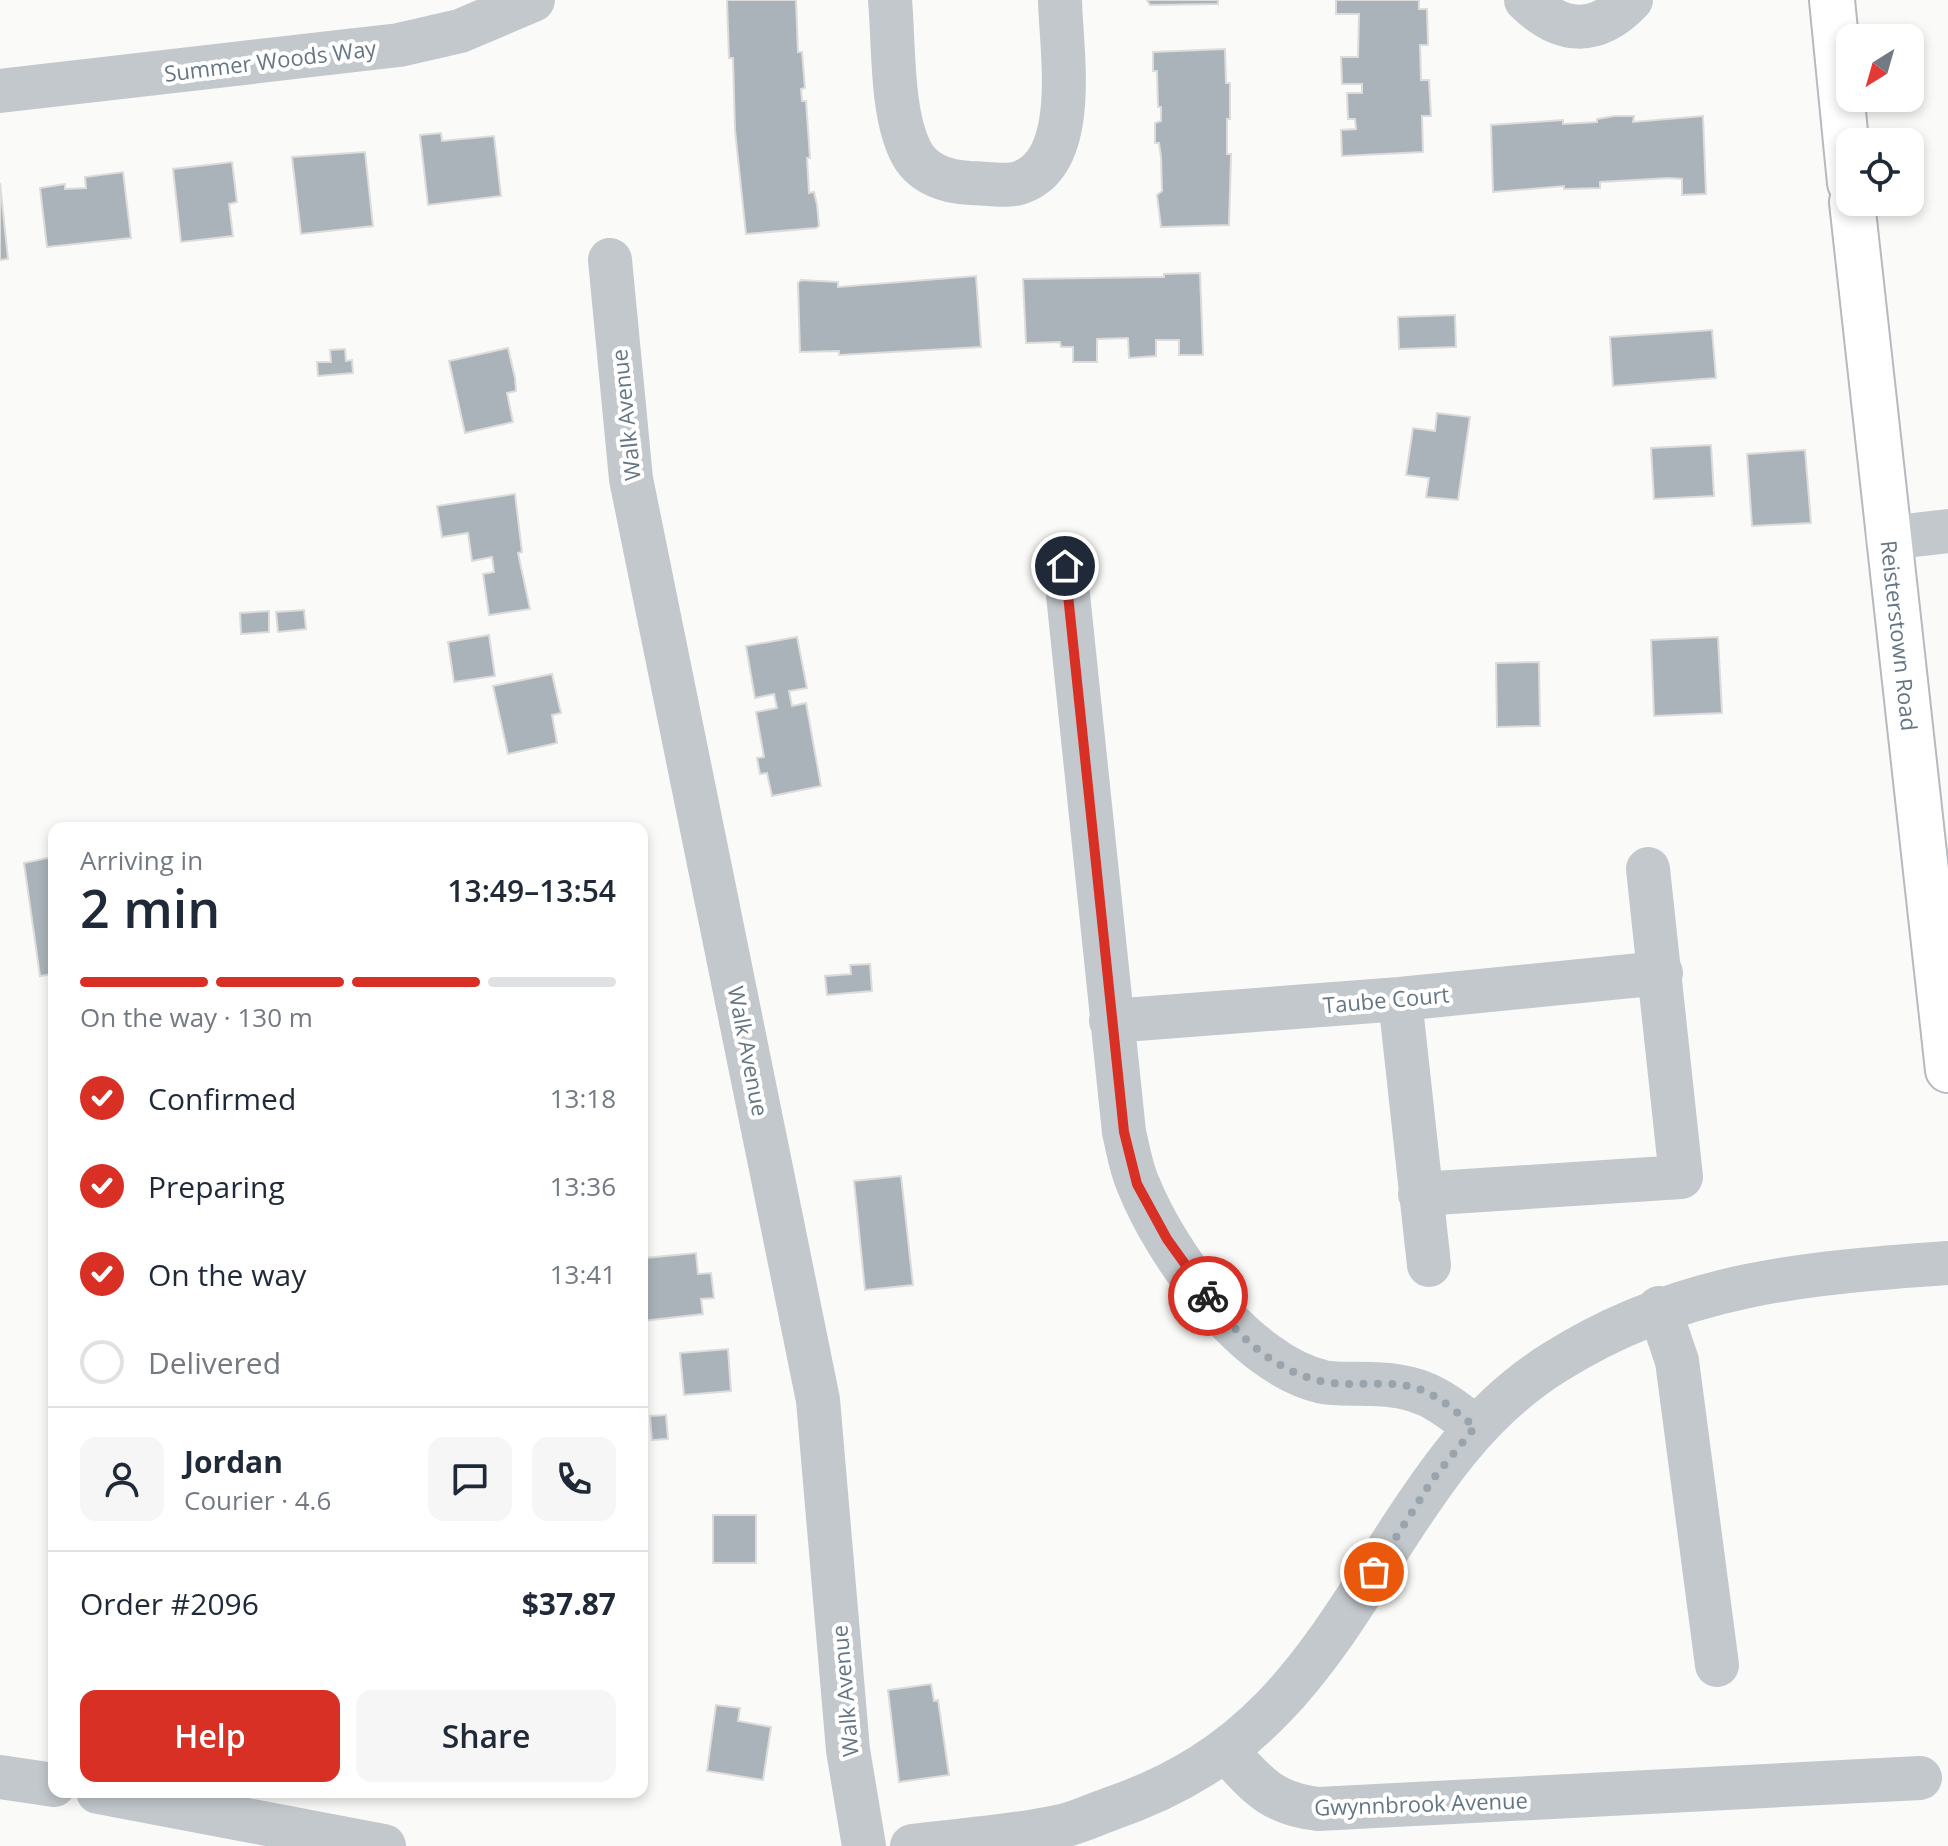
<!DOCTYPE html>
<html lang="en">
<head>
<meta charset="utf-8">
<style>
	:root { --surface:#fff; --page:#f6f6f7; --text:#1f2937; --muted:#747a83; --line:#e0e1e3; --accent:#d93025 }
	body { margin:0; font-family:"Open Sans",sans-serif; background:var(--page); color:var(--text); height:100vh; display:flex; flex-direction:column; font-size:30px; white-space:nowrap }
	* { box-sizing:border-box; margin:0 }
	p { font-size:26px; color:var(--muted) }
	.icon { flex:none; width:44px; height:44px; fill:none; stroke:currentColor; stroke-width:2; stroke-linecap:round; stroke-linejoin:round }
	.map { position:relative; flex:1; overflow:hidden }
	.drawer { position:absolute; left:48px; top:822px; width:600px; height:976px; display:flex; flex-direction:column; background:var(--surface); border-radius:16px; box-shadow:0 4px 12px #0003 }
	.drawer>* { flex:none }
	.needle { width:52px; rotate:217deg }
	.controls { position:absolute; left:1836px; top:24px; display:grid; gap:16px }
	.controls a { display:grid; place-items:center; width:88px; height:88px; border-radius:16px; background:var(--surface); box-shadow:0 4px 12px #0003; font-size:40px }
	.pin { position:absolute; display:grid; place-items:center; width:68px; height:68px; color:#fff; margin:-34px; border:4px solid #fff; border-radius:50%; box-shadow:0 2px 8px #0007 }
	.courier { position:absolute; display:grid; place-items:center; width:80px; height:80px; margin:-40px; border:6px solid #d93025; border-radius:50%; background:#fff; color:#222; box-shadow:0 2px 10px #0007 }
	.overview em { font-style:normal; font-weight:600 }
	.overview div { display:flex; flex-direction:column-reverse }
	.overview { display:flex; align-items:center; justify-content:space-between; height:136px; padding:0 32px }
	h1 { font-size:52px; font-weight:600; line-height:60px }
	.bar { display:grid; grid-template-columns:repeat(4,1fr); gap:12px 8px; align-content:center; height:96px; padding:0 32px }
	.bar i { height:10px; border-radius:6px; background:var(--line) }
	.bar .current { background:var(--accent) }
	.bar p { grid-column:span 4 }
	.line { display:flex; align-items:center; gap:20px; padding:0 32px; border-top:2px solid var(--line) }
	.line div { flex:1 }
	.round { display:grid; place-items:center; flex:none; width:84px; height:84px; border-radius:16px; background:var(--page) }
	ol { padding:0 32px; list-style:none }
	li { display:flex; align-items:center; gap:24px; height:88px }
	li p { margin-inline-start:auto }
	li .icon { padding:8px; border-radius:50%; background:var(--accent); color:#fff; stroke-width:4 }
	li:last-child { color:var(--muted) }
	li i { width:44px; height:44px; border:4px solid var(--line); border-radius:50% }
	.cta { display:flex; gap:16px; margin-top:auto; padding:16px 32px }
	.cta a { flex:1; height:92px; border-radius:16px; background:var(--accent); color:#fff; font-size:32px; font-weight:600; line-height:92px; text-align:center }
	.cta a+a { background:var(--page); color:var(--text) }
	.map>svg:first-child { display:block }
	.building { fill:#aab3b9; stroke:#dcdcda; stroke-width:2 }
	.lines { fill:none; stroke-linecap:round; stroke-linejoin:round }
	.major-casing { stroke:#b5babe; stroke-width:48 }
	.minor { stroke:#c3c8cc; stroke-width:44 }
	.major { stroke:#fff; stroke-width:44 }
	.done { stroke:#99a4ac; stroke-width:8; stroke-dasharray:0 14.4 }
	.route { stroke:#d93025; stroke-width:10 }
	.labels { text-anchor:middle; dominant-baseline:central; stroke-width:8; stroke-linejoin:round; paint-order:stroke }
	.street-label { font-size:22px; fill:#657683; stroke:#fff }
</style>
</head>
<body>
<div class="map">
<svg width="1948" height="1846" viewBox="0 0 1948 1846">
	<rect width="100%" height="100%" fill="#fafaf8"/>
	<!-- building -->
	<path class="building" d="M727 0H796L798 52H802L805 88 801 89 802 101H806L810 158H807L809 193 814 192 817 205 819 226 816 228 746 234 735 130 733 58H729Z
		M1147 0H1218V4L1150 5Z
		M1336 0H1419V9H1427L1428 45H1420L1421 80H1429L1431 116H1422L1423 152 1342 156 1341 130 1356 129 1355 119H1348L1347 93H1362V84H1342L1341 57H1358L1359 14H1336Z
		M1225 49 1226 83H1230V119H1227V154H1231L1229 225 1161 227 1157 195 1162 191 1161 157 1159 143H1155V123L1161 121V107H1158L1157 71H1153V52Z
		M1614 116H1634L1633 122 1703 116 1706 194 1682 195V179L1669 178 1600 182V188L1564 189V186L1493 192 1491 125 1563 120V124L1597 122V119Z
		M441 133 442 141 494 136 501 196 428 205 420 135Z
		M365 152 373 226 301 234 292 157Z
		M232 162 237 202 229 204 233 236 181 242 173 169Z
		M123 172 131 238 47 247 40 188 65 184V189L86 188 85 177Z
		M0 183 8 259 0 260Z
		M1200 273 1203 355H1179V340H1156V356L1129 358 1128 338 1097 339V362H1073V347H1061L1060 342 1026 343 1023 279 1164 277V274Z
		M976 276 981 347 839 355V351L800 352 798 283 801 280 838 282V287Z
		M1455 315 1456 347 1399 349 1398 317Z
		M1712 330 1716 378 1613 386 1610 337Z
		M508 348 515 378 516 391 507 393 513 422 465 433 449 361Z
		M345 349 346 361 352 360 353 373 318 376 317 362H331L330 350Z
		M1437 413 1470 417 1458 500 1426 497 1429 478 1406 475 1413 428 1435 431Z
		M1711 445 1714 496 1654 499 1651 448Z
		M1805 450 1811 523 1752 526 1747 454Z
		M515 494 522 552 518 553 530 609 489 615 483 574 494 572 492 557 472 561 468 533 442 537 437 506Z
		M304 610 306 629 278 632 276 612Z
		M269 611V632L241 634 240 613Z
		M489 635 495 676 454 682 448 642Z
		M797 637 807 688 789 691 792 706 806 703 821 786 772 796 767 773 760 774 757 758 764 757 756 712 777 708 774 694 755 698 746 646Z
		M1718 637 1722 713 1654 716 1651 640Z
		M1539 662 1540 726 1497 727 1496 663Z
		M552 674 561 713 552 715 557 743 508 754 493 686Z
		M47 858 54 860V974L40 976 24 863Z
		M870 964 872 991 827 995 825 976 851 974 850 965Z
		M901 1176 913 1285 865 1290 854 1181Z
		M696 1253 698 1274 711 1273 714 1298 701 1299 703 1314 642 1321 645 1258Z
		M728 1349 731 1391 684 1395 680 1353Z
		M666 1415 668 1439 652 1440 650 1416Z
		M713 1515H756V1563H713Z
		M931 1684 934 1701 938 1700 949 1775 899 1782 888 1690Z
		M716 1705 740 1708 738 1721 771 1727 763 1780 707 1771Z"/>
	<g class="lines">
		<defs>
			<g id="major">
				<path d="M1832 0 1850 183"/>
				<path id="s1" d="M1852 202 1948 1070"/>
			</g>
		</defs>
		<!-- major casing -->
		<use href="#major" class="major-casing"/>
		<!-- minor -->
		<path class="minor" d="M890 0C894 44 891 111 910 150 921 174 947 182 970 183 985 183 1006 187 1019 183 1081 163 1061 51 1060 0
			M1526 0C1561 34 1596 37 1631 0
			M0 91 399 45 460 31 533 0
			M610 260 631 479 818 1400 848 1750 864 1846
			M1888 538 1948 531
			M1065 566 1124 1132C1128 1149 1131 1168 1138 1184 1167 1256 1245 1364 1323 1382 1339 1385 1356 1383 1372 1384 1420 1385 1438 1398 1475 1427
			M1400 999 1429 1265
			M1111 1021 1400 999 1661 973
			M1420 1194 1681 1177 1648 869
			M1659 1308 1677 1361 1717 1665
			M1226 1751C1258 1785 1270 1803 1318 1809L1920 1778
			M0 1777 54 1785
			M98 1792 384 1846
			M912 1846C960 1840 1009 1837 1057 1827 1075 1824 1093 1815 1110 1809 1251 1761 1310 1674 1385 1554 1432 1480 1479 1409 1555 1362 1680 1283 1805 1273 1948 1263"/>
		<!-- major -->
		<use href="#major" class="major"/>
	</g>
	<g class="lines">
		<!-- done -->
		<path class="done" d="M1208 1296C1237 1335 1275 1373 1326 1382 1354 1387 1384 1380 1412 1387 1437 1393 1456 1412 1475 1427L1433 1479 1374 1572"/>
		<!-- route -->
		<path class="route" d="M1065 566 1124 1132 1137 1184 1167 1239 1208 1296"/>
	</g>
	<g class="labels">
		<!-- street labels -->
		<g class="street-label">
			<text transform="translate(270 60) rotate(-7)">Summer Woods Way</text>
			<text transform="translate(625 415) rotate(-96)">Walk Avenue</text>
			<text stroke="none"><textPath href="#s1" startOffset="436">Reisterstown Road</textPath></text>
			<text transform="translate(1386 999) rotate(-5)">Taube Court</text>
			<text transform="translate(749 1051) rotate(79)">Walk Avenue</text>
			<text transform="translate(844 1691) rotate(-95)">Walk Avenue</text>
			<text transform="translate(1421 1803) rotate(-2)">Gwynnbrook Avenue</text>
		</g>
	</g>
</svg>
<div class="controls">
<a><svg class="needle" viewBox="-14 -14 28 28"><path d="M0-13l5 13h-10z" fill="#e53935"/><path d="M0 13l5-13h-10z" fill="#747a83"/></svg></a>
<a><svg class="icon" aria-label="locate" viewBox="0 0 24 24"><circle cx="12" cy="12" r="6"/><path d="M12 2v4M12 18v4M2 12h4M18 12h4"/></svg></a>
</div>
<div class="pin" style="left:1374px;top:1572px;background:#ea580c"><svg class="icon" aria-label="bag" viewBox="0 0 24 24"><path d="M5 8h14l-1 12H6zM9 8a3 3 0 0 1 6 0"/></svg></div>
<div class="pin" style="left:1065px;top:566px;background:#1f2937"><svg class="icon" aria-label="home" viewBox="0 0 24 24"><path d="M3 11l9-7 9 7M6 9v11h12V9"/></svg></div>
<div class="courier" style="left:1208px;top:1296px"><svg class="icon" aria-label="bike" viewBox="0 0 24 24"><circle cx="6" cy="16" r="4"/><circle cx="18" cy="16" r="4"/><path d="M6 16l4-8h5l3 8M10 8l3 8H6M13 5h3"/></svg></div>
<section class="drawer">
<div class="overview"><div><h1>2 min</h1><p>Arriving in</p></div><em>13:49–13:54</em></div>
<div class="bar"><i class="current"></i><i class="current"></i><i class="current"></i><i></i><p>On the way · 130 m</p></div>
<ol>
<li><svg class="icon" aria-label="check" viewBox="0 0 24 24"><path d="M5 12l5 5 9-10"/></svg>Confirmed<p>13:18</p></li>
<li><svg class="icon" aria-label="check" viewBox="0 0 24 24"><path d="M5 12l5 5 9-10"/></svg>Preparing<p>13:36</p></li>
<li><svg class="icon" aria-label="check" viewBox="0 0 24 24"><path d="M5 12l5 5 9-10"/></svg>On the way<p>13:41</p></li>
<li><i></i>Delivered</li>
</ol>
<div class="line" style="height:144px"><a class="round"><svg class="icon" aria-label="person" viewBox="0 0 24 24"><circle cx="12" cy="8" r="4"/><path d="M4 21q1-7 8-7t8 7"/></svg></a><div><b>Jordan</b><p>Courier · 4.6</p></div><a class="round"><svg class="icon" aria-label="chat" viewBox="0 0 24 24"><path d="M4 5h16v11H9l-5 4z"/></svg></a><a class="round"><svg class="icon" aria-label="phone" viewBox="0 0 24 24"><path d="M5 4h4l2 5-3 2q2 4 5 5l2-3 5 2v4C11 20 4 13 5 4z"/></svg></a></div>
<div class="line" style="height:104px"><div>Order #2096</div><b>$37.87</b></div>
<div class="cta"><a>Help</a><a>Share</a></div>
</section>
</div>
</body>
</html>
